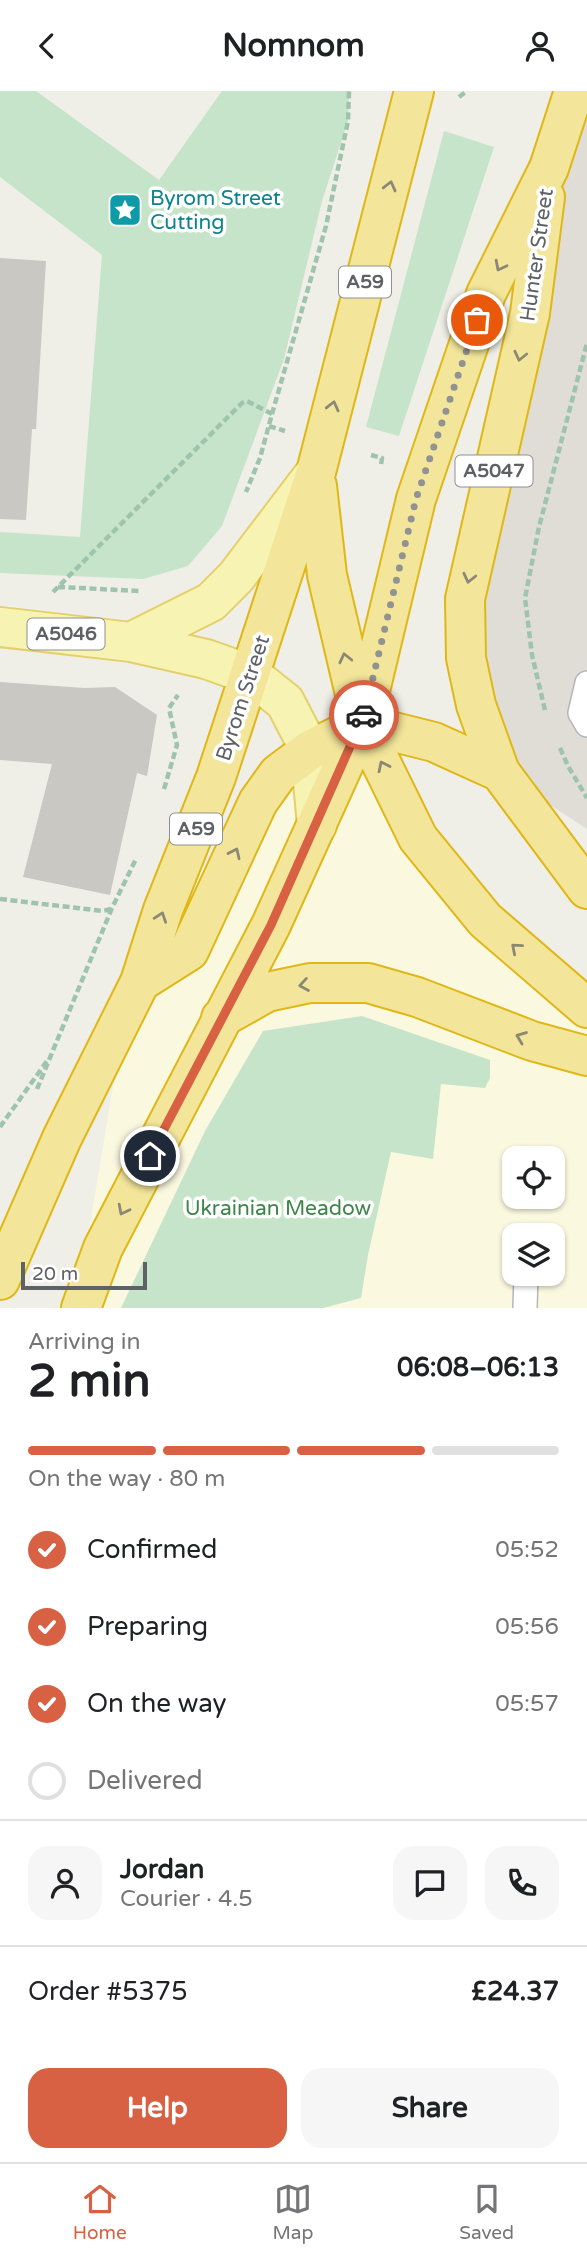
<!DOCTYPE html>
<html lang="en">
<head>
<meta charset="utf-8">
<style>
	:root { --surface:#fff; --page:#f6f6f6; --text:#202124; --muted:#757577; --line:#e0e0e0; --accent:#d86043 }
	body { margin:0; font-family:"Varela Round",sans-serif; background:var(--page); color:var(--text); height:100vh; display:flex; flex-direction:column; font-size:26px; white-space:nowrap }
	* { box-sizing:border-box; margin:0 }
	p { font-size:23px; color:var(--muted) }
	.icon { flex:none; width:38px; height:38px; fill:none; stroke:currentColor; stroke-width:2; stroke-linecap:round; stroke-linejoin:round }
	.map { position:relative; height:1217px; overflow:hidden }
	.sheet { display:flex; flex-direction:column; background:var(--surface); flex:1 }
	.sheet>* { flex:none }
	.controls { position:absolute; left:502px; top:1055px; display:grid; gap:14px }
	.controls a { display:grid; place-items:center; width:63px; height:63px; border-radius:14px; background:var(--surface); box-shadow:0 2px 5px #0004; font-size:35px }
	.scale { position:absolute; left:21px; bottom:18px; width:126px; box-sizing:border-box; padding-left:7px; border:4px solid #5e6165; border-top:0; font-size:19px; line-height:24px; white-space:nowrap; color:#5e6165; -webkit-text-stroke:5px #fff; paint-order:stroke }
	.pin { position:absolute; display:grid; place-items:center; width:60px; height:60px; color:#fff; margin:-30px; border:4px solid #fff; border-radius:50%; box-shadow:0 2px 7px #0007 }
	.courier { position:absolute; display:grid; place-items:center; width:70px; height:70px; margin:-35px; border:5px solid #d86043; border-radius:50%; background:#fff; color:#222; box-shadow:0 2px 9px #0007 }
	.overview em { font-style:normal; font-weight:700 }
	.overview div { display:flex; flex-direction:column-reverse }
	.overview { display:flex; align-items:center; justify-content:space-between; height:119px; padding:0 28px }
	h1 { font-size:46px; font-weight:700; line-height:52px }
	.bar { display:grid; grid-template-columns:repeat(4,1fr); gap:10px 7px; align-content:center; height:84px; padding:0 28px }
	.bar i { height:9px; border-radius:5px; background:var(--line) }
	.bar .current { background:var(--accent) }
	.bar p { grid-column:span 4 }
	.line { display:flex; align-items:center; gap:18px; padding:0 28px; border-top:2px solid var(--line) }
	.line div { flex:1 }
	.round { display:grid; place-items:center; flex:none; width:74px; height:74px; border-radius:21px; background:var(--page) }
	ol { padding:0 28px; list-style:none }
	li { display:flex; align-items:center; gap:21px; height:77px }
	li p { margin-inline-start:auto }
	li .icon { padding:7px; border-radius:50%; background:var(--accent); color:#fff; stroke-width:4 }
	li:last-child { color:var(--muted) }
	li i { width:38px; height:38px; border:4px solid var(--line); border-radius:50% }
	.cta { display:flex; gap:14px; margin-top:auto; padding:14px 28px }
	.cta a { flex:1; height:80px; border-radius:21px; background:var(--accent); color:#fff; font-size:28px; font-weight:700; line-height:80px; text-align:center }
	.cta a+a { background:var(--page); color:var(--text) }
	header { display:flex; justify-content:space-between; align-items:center; height:91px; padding:0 28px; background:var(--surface); font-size:32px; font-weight:700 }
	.tab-bar { display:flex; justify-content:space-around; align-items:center; height:98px; border-top:2px solid var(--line); background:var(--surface); font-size:19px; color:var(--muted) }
	.tab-bar a { display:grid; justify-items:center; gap:4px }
	.tab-bar .current { color:var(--accent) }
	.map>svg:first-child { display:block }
	.commercial { fill:#fbf8e0; fill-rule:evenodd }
	.education { fill:#dfddd5 }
	.green { fill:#c6e4c9 }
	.building { fill:#cac8c3 }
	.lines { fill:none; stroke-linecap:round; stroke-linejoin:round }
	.lane-casing { stroke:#b4b6ba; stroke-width:26 }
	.primary-casing { stroke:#e4d06b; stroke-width:42 }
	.highway-casing { stroke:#dfb717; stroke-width:42 }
	.path { stroke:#9fc4ae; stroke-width:4.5; stroke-dasharray:7 3.5; stroke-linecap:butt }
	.lane { stroke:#fff; stroke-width:23 }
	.primary { stroke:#f7f4b3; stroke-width:38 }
	.highway { stroke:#f3e69a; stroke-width:38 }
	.oneway { stroke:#8b8975 }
	.done { stroke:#919292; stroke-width:7; stroke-dasharray:0 12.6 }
	.route { stroke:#d86043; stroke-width:9 }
	.labels { text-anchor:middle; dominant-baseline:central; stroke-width:7; stroke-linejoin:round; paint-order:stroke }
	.shield { fill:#fff; stroke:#8e9093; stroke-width:2 }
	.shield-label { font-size:19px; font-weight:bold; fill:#5e6165 }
	.culture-label { font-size:21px; fill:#0d838f; stroke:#fff; text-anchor:start }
	.street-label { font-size:21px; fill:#5e6165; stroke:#fff }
	.park-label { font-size:21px; fill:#3f844a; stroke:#fff }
</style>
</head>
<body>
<header><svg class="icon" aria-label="back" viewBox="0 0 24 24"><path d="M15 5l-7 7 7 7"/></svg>Nomnom<svg class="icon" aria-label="person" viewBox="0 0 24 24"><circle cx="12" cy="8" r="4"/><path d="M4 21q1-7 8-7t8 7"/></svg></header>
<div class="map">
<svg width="587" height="1217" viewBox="0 0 587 1217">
	<rect width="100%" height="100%" fill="#efeee7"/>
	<!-- commercial -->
	<path class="commercial" d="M362 633 418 747 587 917V1217H76L140 833ZM514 1068H553V1106H514ZM514 1144H553V1183H514Z"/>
	<!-- education -->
	<path class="education" d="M587 0V738L500 681 466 567 549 77Z"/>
	<!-- green -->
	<path class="green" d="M0 0H36L159 89 222 0H349L348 30 322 110 284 268 222 435 188 475 143 488 0 482V441L80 446 102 164 0 86Z
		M444 40 494 56 399 345 366 336Z
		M362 925 490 969V987L485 997 441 993 433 1068 391 1061 368 1164 361 1207 323 1217H121L205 1040 263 940Z"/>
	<!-- building -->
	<path class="building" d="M0 167 46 170 36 338H32L26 429 0 428Z
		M0 591 84 597 115 596 157 624 147 685 137 682 110 804 23 786 52 673 0 669Z"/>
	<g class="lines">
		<defs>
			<path id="lane" d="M587 592 580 622 587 634
				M525 1217 526 1183"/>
			<path id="primary" d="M0 536 131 551 206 568 251 584 285 611 310 659 317 734
				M131 551 211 511 236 486 312 386"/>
			<path id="highway" d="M545 106 530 222 465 508 466 567 476 614 500 681 587 798
				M317 395 327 484 362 633 418 747 485 829 587 917
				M140 891 189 860 258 711 278 683 310 659 362 633 434 651 500 681
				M221 927 267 901 310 892H368L417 906 532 950 587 965
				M0 1189 62 1047 140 891 163 819 216 686 316 381 414 0
				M81 1217 103 1157 271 834 362 633 416 408 486 203 549 77 574 0"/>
		</defs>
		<!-- lane casing -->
		<use href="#lane" class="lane-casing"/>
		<!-- primary casing -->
		<use href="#primary" class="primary-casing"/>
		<!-- highway casing -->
		<use href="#highway" class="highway-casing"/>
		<!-- path -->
		<path class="path" d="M459 6 467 0
			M272 323 326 135 348 30 349 0
			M269 335 285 340
			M371 364 382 367 381 374
			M58 496 140 500
			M53 501 242 312 247 310 272 323 260 367 246 401
			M545 619 532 564 525 507 539 436 587 252
			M560 657 568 675 587 707
			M164 698 177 654 169 617 178 604
			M0 808 103 820 111 818
			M37 998 112 817 136 768
			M0 1036 47 970"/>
		<!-- lane -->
		<use href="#lane" class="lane"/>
		<!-- primary -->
		<use href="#primary" class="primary"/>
		<!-- highway -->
		<use href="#highway" class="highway"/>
	</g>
	<!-- one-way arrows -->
	<defs><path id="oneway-chevron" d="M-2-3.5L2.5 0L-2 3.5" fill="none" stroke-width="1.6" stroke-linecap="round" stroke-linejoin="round" transform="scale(1.75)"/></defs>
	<g class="oneway">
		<use href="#oneway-chevron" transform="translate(390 95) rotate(-76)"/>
		<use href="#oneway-chevron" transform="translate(500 175) rotate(117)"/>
		<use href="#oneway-chevron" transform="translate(520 265) rotate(103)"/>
		<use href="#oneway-chevron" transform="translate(333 315) rotate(-76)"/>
		<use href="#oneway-chevron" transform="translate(469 487) rotate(103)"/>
		<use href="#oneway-chevron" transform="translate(345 567) rotate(-103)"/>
		<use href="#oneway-chevron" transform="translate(383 675) rotate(-116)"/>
		<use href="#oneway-chevron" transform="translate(235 762) rotate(-65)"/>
		<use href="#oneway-chevron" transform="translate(161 826) rotate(-71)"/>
		<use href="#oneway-chevron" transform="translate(516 857) rotate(-139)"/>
		<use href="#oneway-chevron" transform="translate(304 894) rotate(170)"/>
		<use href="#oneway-chevron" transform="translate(521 946) rotate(-159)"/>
		<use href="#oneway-chevron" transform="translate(123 1119) rotate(117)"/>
	</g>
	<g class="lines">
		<!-- done -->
		<path class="done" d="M364 624 416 408 477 229"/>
		<!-- route -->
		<path class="route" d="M150 1065 271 834 364 624"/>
	</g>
	<!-- icons -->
	<defs>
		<symbol id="sight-square" viewBox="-11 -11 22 22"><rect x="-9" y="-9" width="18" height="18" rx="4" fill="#0f9aa8" stroke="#fff"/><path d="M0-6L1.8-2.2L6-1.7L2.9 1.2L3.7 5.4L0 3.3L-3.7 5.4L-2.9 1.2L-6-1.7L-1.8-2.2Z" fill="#fff"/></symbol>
	</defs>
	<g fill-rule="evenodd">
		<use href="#sight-square" x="106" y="100" width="38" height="38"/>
	</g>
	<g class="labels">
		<!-- shield labels -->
		<g class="shield">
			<rect x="339" y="175.5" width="52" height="31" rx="5"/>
			<rect x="455.5" y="364.5" width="77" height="31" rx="5"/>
			<rect x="27.5" y="527.5" width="77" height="31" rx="5"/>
			<rect x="170" y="722.5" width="52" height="31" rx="5"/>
		</g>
		<g class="shield-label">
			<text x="365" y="191">A59</text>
			<text x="494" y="380">A5047</text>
			<text x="66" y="543">A5046</text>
			<text x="196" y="738">A59</text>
		</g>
		<!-- culture labels -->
		<g class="culture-label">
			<text x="150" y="107">Byrom Street<tspan x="150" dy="24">Cutting</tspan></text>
		</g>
		<!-- street labels -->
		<g class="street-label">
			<text transform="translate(537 164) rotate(-82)">Hunter Street</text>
			<text transform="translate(243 607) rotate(-72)">Byrom Street</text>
		</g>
		<!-- park labels -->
		<g class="park-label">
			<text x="278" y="1117">Ukrainian Meadow</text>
		</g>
	</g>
</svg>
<div class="controls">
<a><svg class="icon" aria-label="locate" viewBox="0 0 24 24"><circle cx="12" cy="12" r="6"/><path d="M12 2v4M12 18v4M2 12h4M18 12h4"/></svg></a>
<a><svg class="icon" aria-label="layers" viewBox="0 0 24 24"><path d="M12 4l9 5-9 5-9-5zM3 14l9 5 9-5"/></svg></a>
</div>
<div class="scale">20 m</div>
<div class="pin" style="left:477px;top:229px;background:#ea580c"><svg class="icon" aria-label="bag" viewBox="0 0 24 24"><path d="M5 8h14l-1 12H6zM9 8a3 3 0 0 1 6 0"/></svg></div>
<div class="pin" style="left:150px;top:1065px;background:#1f2937"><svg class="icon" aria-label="home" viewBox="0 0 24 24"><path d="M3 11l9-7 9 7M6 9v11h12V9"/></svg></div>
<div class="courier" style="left:364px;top:624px"><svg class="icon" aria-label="car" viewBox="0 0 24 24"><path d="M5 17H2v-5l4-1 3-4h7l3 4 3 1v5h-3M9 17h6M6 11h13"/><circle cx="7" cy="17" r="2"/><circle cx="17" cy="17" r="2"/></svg></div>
</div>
<section class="sheet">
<div class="overview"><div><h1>2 min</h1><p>Arriving in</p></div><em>06:08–06:13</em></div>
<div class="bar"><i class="current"></i><i class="current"></i><i class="current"></i><i></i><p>On the way · 80 m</p></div>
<ol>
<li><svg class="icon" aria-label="check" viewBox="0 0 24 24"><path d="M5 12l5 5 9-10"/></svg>Confirmed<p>05:52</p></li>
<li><svg class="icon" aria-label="check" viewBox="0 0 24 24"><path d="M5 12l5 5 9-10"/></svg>Preparing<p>05:56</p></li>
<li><svg class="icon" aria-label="check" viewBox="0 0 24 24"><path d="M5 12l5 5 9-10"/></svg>On the way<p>05:57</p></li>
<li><i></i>Delivered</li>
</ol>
<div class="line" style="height:126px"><a class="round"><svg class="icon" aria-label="person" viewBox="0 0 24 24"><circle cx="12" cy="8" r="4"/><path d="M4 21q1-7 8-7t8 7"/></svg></a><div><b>Jordan</b><p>Courier · 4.5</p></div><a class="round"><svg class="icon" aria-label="chat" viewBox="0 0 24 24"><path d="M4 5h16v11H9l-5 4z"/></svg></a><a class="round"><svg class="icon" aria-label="phone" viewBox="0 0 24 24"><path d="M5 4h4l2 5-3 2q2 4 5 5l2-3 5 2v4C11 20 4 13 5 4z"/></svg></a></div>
<div class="line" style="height:91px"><div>Order #5375</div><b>£24.37</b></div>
<div class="cta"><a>Help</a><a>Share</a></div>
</section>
<nav class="tab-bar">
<a class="current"><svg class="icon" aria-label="home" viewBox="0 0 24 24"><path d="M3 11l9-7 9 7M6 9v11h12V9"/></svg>Home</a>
<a><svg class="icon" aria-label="map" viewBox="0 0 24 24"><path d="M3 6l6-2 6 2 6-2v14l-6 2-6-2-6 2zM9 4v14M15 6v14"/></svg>Map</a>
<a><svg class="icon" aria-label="saved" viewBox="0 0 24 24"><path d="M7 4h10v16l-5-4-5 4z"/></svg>Saved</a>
</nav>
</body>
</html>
